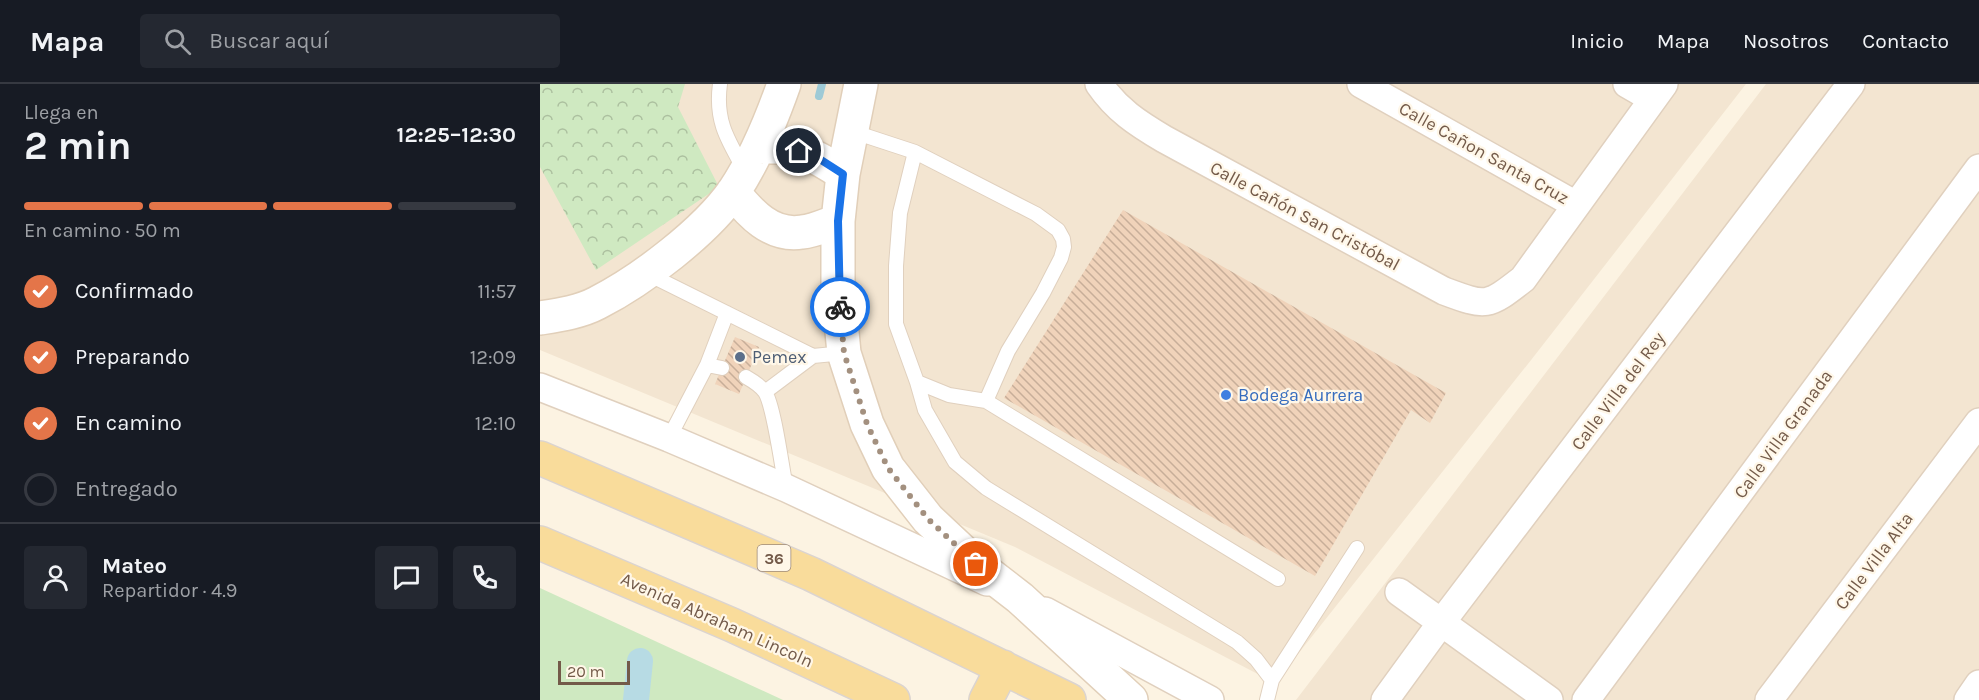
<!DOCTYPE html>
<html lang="es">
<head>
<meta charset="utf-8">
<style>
	:root { --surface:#171b24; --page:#242831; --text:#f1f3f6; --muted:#9ea1a6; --line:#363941; --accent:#e47549 }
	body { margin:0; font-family:Karla,sans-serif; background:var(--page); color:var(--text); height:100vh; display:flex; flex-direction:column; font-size:22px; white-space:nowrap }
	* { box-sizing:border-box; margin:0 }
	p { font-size:20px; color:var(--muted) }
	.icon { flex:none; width:33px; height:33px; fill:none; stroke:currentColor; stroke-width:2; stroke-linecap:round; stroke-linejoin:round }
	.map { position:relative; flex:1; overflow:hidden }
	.side { display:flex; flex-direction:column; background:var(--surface); width:540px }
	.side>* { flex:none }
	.scale { position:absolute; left:18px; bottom:15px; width:72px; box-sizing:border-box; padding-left:6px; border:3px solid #735a49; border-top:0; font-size:16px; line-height:21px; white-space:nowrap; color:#735a49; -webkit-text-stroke:4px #fff7e8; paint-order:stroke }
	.pin { position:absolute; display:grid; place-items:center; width:51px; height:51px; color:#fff; margin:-26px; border:3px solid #fff; border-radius:50%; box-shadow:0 2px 6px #0007 }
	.courier { position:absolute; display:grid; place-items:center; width:60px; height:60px; margin:-30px; border:4px solid #1a73e8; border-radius:50%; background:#fff; color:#222; box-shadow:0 2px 8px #0007 }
	.headline em { font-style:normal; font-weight:700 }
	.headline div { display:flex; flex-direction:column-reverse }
	.headline { display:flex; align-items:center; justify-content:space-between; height:102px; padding:0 24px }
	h1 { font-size:39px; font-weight:700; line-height:45px }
	.bar { display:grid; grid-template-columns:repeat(4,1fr); gap:9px 6px; align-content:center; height:72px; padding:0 24px }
	.bar i { height:8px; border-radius:4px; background:var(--line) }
	.bar .active { background:var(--accent) }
	.bar p { grid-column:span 4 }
	.line { display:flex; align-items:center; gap:15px; padding:0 24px; border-top:2px solid var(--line) }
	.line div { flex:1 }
	.round { display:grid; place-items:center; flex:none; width:63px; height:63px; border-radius:6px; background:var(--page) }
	ol { padding:0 24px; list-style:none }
	li { display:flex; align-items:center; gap:18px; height:66px }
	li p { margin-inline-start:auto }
	li .icon { padding:6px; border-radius:50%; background:var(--accent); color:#fff; stroke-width:4 }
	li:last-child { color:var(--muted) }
	li i { width:33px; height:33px; border:3px solid var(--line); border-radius:50% }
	header { display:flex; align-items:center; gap:36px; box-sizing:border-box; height:84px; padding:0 30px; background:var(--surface); border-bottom:2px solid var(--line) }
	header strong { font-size:28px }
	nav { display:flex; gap:33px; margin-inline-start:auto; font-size:21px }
	.search { width:420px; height:54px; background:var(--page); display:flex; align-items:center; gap:15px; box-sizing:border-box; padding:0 21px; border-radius:6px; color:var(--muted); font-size:22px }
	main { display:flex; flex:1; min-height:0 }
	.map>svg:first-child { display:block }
	.residential { fill:#f3e5d1 }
	.green { fill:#cfe9c1 }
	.park { fill:url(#park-crowns) }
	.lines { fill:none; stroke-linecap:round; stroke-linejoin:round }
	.stream { stroke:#9ecad6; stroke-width:8 }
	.canal { stroke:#b7dbe4; stroke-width:26 }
	.building { fill:url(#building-back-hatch) }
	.lane-casing { stroke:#e0d0be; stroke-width:16 }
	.street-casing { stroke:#e0d0be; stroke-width:30 }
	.secondary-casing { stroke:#e1cfb9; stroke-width:36 }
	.primary-casing { stroke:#dbd4d0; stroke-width:36 }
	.lane { stroke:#fff; stroke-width:14 }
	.street { stroke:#fff; stroke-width:27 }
	.secondary { stroke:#fff; stroke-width:33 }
	.primary { stroke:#f9dc9b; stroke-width:33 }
	.done { stroke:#a3907f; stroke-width:6; stroke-dasharray:0 10.8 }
	.route { stroke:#1a73e8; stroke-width:8 }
	.service-dot { fill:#5c6f8a; stroke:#fff7e8; stroke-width:2 }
	.shop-dot { fill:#3f7fe0; stroke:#fff7e8; stroke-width:2 }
	.labels { text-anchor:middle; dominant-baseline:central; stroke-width:4.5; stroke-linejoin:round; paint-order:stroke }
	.shield { fill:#fff7e8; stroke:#9d8979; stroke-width:1.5 }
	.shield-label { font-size:16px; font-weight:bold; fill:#735a49 }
	.street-label { font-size:18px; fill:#735a49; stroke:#fff7e8 }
	.service-label { font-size:18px; fill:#4e5e75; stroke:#fff7e8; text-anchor:start }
	.shop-label { font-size:18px; fill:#366cbe; stroke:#fff7e8; text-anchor:start }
</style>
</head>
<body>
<header>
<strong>Mapa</strong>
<div class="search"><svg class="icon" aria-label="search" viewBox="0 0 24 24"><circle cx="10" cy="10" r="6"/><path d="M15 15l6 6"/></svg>Buscar aquí</div>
<nav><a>Inicio</a><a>Mapa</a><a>Nosotros</a><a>Contacto</a></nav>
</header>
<main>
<section class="side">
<div class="headline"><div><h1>2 min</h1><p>Llega en</p></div><em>12:25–12:30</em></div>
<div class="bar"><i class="active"></i><i class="active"></i><i class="active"></i><i></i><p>En camino · 50 m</p></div>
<ol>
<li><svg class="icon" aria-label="check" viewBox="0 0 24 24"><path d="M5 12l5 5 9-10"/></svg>Confirmado<p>11:57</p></li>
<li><svg class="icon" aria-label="check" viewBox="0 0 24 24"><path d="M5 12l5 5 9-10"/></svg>Preparando<p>12:09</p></li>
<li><svg class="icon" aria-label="check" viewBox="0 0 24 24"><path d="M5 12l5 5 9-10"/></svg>En camino<p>12:10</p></li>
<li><i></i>Entregado</li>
</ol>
<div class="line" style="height:108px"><a class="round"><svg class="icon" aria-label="person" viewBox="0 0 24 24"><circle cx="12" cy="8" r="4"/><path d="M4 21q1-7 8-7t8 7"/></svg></a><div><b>Mateo</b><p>Repartidor · 4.9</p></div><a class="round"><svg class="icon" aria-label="chat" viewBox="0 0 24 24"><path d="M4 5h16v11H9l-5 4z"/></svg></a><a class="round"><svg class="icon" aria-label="phone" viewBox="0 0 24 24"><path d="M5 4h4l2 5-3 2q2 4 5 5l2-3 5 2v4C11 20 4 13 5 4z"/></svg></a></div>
</section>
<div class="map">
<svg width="1439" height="616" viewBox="0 0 1439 616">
	<defs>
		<pattern id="park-crowns" width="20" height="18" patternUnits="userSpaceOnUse" patternTransform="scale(1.5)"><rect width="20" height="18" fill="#cfe9c1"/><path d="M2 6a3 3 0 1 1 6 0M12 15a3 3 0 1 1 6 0" fill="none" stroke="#acc09f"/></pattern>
		<pattern id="building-back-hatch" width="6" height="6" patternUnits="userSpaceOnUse" patternTransform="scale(1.5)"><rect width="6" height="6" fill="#f0d3ba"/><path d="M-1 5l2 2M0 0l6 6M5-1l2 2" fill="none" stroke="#c7ae99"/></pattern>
	</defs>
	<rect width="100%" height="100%" fill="#fcf3e2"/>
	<!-- residential -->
	<path class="residential" d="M0 0H1206L995 271 735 599 475 463 0 266Z
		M1226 0H1439V616H756Z"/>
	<!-- green -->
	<path class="green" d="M0 504 243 616H0Z"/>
	<!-- park -->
	<path class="park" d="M0 0H145L138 23 179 103 56 186 0 83Z"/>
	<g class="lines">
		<!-- stream -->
		<path class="stream" d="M279 12 282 0"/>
		<!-- canal -->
		<path class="canal" d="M96 616 100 577"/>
	</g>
	<!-- building -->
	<path class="building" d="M583 126 906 309 890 339 871 326 775 492 464 314Z
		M195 253 219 263 199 310 175 300Z"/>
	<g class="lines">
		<defs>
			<path id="lane" d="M180 0C175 36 187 55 204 85
				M311 47 375 68 496 130 518 146 523 155 524 163 521 174 503 209 468 267 446 317 409 311 377 298
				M375 68 360 129 356 182V240L377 298 385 326 415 378 446 404 697 558 716 575 732 596 727 616
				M106 189 273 272
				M167 281 187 229
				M206 293C213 297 220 301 225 308 234 322 242 384 246 404
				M225 308 273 272 304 269
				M446 317 738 495
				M129 354 167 281 182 284
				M732 596 817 464"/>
			<path id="street" d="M559 0C577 26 597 39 624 55L904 207C947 223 947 223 983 195L1124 0
				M821 0 1036 121
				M1087 0 1113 15
				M0 303 129 354 246 404 447 498
				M859 508 1009 616
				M505 527 670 616
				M845 616 901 539 1311 0
				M1046 616 1439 84
				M1229 616 1439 338
				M1428 616 1439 600"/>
			<path id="secondary" d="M321 0 303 90 298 137V206L304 269 327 340 348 384 388 435 436 480 480 514 591 616
				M219 63C255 61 274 70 303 90
				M193 108C210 129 231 153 262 148 274 147 286 141 298 137
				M0 234C19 231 40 228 57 219 102 196 165 148 194 107 216 74 231 37 244 0"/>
			<path id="primary" d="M0 374 271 490 529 616
				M0 459 192 541 353 616
				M446 616 463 583"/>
		</defs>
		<!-- lane casing -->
		<use href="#lane" class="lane-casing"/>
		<!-- street casing -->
		<use href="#street" class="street-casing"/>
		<!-- secondary casing -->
		<use href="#secondary" class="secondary-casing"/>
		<!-- primary casing -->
		<use href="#primary" class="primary-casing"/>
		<!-- lane -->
		<use href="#lane" class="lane"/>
		<!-- street -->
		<use href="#street" class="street"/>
		<!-- secondary -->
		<use href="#secondary" class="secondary"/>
		<!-- primary -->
		<use href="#primary" class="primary"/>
	</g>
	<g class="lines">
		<!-- done -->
		<path class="done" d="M300 223 304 269 327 340 348 384 388 435 436 480"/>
		<!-- route -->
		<path class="route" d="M259 67 278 74 303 90 298 137 300 223"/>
	</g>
	<!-- markers -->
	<circle class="service-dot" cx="200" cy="273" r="6"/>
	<circle class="shop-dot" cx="686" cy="311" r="6"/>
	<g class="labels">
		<!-- shield labels -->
		<rect class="shield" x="217.5" y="461" width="33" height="26" rx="4.5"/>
		<g class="shield-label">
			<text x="234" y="474">36</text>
		</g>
		<!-- street labels -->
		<g class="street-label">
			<text transform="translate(944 69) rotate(29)">Calle Cañon Santa Cruz</text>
			<text transform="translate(765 132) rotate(28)">Calle Cañón San Cristóbal</text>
			<text transform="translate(1078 307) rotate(-53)">Calle Villa del Rey</text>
			<text transform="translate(1243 350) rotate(-54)">Calle Villa Granada</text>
			<text transform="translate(1334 477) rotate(-53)">Calle Villa Alta</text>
			<text transform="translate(177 536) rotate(24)">Avenida Abraham Lincoln</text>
		</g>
		<!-- service labels -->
		<g class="service-label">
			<text x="212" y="273">Pemex</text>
		</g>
		<!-- shop labels -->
		<g class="shop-label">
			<text x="698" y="311">Bodega Aurrera</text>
		</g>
	</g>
</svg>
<div class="scale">20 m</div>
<div class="pin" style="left:436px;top:480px;background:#ea580c"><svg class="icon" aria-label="bag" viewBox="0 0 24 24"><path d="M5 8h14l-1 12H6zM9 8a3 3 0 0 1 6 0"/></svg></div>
<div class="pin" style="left:259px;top:67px;background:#1f2937"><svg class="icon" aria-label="home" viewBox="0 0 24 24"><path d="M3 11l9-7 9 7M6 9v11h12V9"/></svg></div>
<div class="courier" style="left:300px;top:223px"><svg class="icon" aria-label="bike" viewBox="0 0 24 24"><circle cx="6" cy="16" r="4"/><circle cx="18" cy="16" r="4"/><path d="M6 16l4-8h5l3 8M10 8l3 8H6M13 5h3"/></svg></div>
</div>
</main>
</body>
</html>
